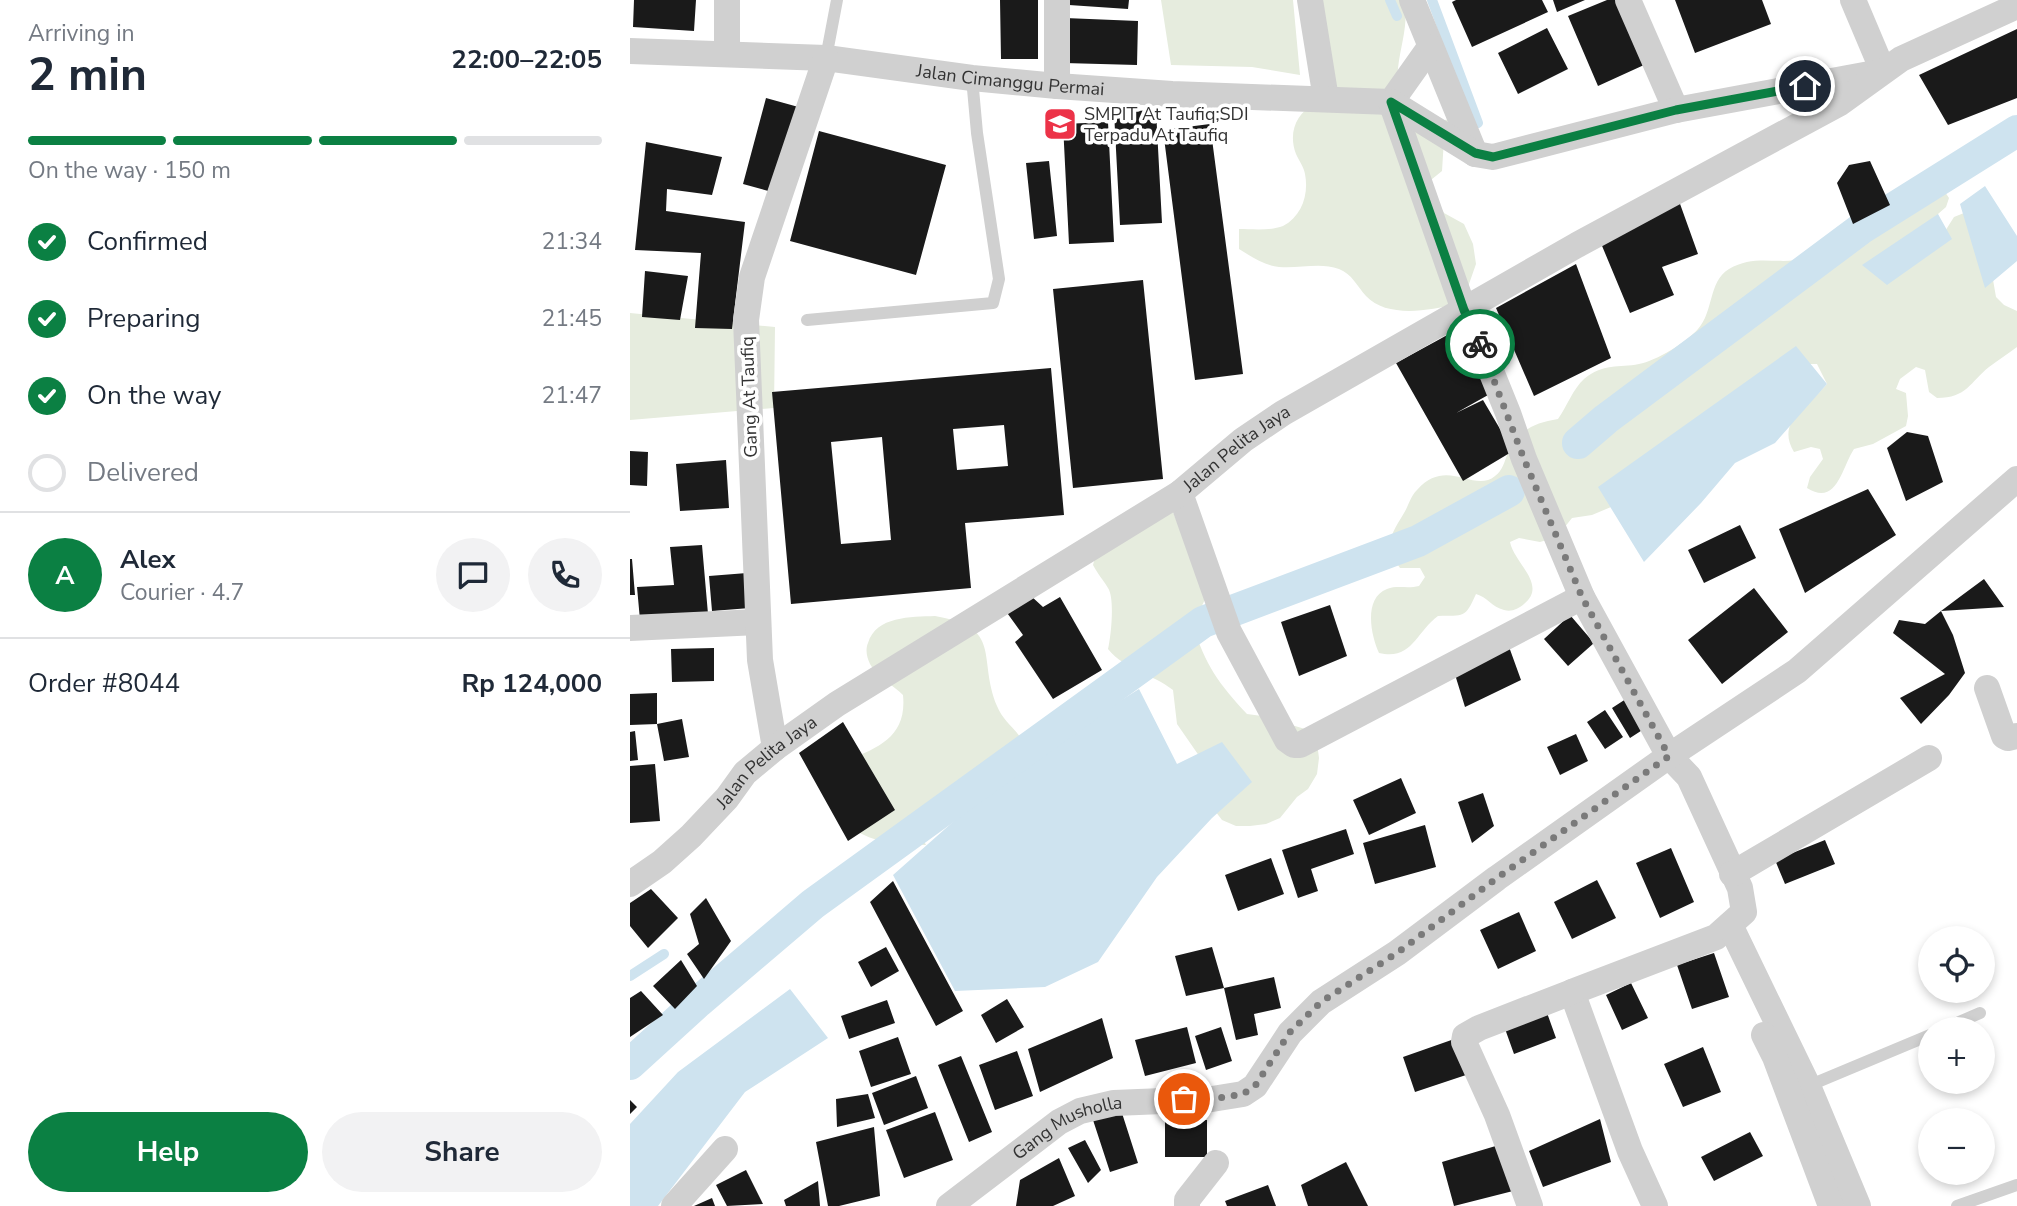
<!DOCTYPE html>
<html lang="en">
<head>
<meta charset="utf-8">
<style>
	:root { --surface:#fff; --page:#f2f2f3; --text:#1f2937; --muted:#747a83; --line:#e0e1e3; --accent:#0b8043 }
	body { margin:0; font-family:"Nunito Sans",sans-serif; background:var(--page); color:var(--text); height:100vh; display:flex; flex-direction:column; font-size:26px; white-space:nowrap }
	* { box-sizing:border-box; margin:0 }
	p { font-size:23px; color:var(--muted) }
	.icon { flex:none; width:38px; height:38px; fill:none; stroke:currentColor; stroke-width:2; stroke-linecap:round; stroke-linejoin:round }
	.map { position:relative; flex:1; overflow:hidden }
	.drawer { display:flex; flex-direction:column; background:var(--surface); width:630px }
	.drawer>* { flex:none }
	.tools { position:absolute; left:1288px; top:926px; display:grid; gap:14px }
	.tools a { display:grid; place-items:center; width:77px; height:77px; border-radius:50%; background:var(--surface); box-shadow:0 4px 10px #0003; font-size:35px }
	.pin { position:absolute; display:grid; place-items:center; width:60px; height:60px; color:#fff; margin:-30px; border:4px solid #fff; border-radius:50%; box-shadow:0 2px 7px #0007 }
	.courier { position:absolute; display:grid; place-items:center; width:70px; height:70px; margin:-35px; border:5px solid #0b8043; border-radius:50%; background:#fff; color:#222; box-shadow:0 2px 9px #0007 }
	.head em { font-style:normal; font-weight:700 }
	.head div { display:flex; flex-direction:column-reverse }
	.head { display:flex; align-items:center; justify-content:space-between; height:119px; padding:0 28px }
	h1 { font-size:46px; font-weight:700; line-height:52px }
	.bar { display:grid; grid-template-columns:repeat(4,1fr); gap:10px 7px; align-content:center; height:84px; padding:0 28px }
	.bar i { height:9px; border-radius:5px; background:var(--line) }
	.bar .current { background:var(--accent) }
	.bar p { grid-column:span 4 }
	.line { display:flex; align-items:center; gap:18px; padding:0 28px; border-top:2px solid var(--line) }
	.line div { flex:1 }
	.round { display:grid; place-items:center; flex:none; width:74px; height:74px; border-radius:37px; background:var(--page) }
	ol { padding:0 28px; list-style:none }
	li { display:flex; align-items:center; gap:21px; height:77px }
	li p { margin-inline-start:auto }
	li .icon { padding:7px; border-radius:50%; background:var(--accent); color:#fff; stroke-width:4 }
	li:last-child { color:var(--muted) }
	li i { width:38px; height:38px; border:4px solid var(--line); border-radius:50% }
	.cta { display:flex; gap:14px; margin-top:auto; padding:14px 28px }
	.cta a { flex:1; height:80px; border-radius:42px; background:var(--accent); color:#fff; font-size:28px; font-weight:700; line-height:80px; text-align:center }
	.cta a+a { background:var(--page); color:var(--text) }
	main { display:flex; flex:1; min-height:0 }
	.map>svg:first-child { display:block }
	.green { fill:#e6ecde }
	.water { fill:#cee3ef }
	.lines { fill:none; stroke-linecap:round; stroke-linejoin:round }
	.stream { stroke:#cee3ef; stroke-width:10 }
	.canal { stroke:#cee3ef; stroke-width:32 }
	.building { fill:#1a1a1a; fill-rule:evenodd }
	.service { stroke:#d0d0d0; stroke-width:12 }
	.minor { stroke:#d0d0d0; stroke-width:26 }
	.done { stroke:#7a7a7a; stroke-width:7; stroke-dasharray:0 12.6 }
	.route { stroke:#0b8043; stroke-width:9 }
	.labels { text-anchor:middle; dominant-baseline:central; stroke-width:7; stroke-linejoin:round; paint-order:stroke }
	.street-label { font-size:18px; fill:#333; stroke:#fff }
	.poi-label { font-size:18px; fill:#333; stroke:#fff; text-anchor:start }
</style>
</head>
<body>
<main>
<section class="drawer">
<div class="head"><div><h1>2 min</h1><p>Arriving in</p></div><em>22:00–22:05</em></div>
<div class="bar"><i class="current"></i><i class="current"></i><i class="current"></i><i></i><p>On the way · 150 m</p></div>
<ol>
<li><svg class="icon" aria-label="check" viewBox="0 0 24 24"><path d="M5 12l5 5 9-10"/></svg>Confirmed<p>21:34</p></li>
<li><svg class="icon" aria-label="check" viewBox="0 0 24 24"><path d="M5 12l5 5 9-10"/></svg>Preparing<p>21:45</p></li>
<li><svg class="icon" aria-label="check" viewBox="0 0 24 24"><path d="M5 12l5 5 9-10"/></svg>On the way<p>21:47</p></li>
<li><i></i>Delivered</li>
</ol>
<div class="line" style="height:126px"><b class="round" style="background:var(--accent);color:#fff">A</b><div><b>Alex</b><p>Courier · 4.7</p></div><a class="round"><svg class="icon" aria-label="chat" viewBox="0 0 24 24"><path d="M4 5h16v11H9l-5 4z"/></svg></a><a class="round"><svg class="icon" aria-label="phone" viewBox="0 0 24 24"><path d="M5 4h4l2 5-3 2q2 4 5 5l2-3 5 2v4C11 20 4 13 5 4z"/></svg></a></div>
<div class="line" style="height:91px"><div>Order #8044</div><b>Rp 124,000</b></div>
<div class="cta"><a>Help</a><a>Share</a></div>
</section>
<div class="map">
<svg width="1387" height="1206" viewBox="0 0 1387 1206">
	<rect width="100%" height="100%" fill="#fff"/>
	<!-- green -->
	<path class="green" d="M531 0H663L670 75 622 67 541 65Z
		M673 0H775C778 27 771 43 768 68 767 86 773 105 778 124L823 119 833 126 815 123 812 171 796 184 814 213 834 224 843 244 846 264 839 284 825 304C799 311 756 318 736 296 727 286 722 274 709 269 690 262 668 269 649 267 633 265 622 257 609 249V229C622 229 640 231 653 226 672 216 679 194 675 174 674 167 669 161 666 154 658 133 666 113 685 104Z
		M1304 186 1313 189 1319 198 1316 207 1308 214 1312 236 1324 217 1334 213 1362 274 1366 297 1374 305 1387 311V347C1378 354 1368 360 1359 367 1340 382 1337 398 1307 398L1299 392 1295 370 1286 367 1270 379 1266 389 1276 393 1278 416 1276 426 1243 444 1224 449C1212 467 1207 507 1177 488L1180 477 1193 459 1190 449 1181 447 1164 452C1145 421 1179 406 1197 384L1187 364H1178L981 507 962 515 942 518 930 533 920 539 910 542 889 538 880 542C884 563 918 585 894 604 888 609 882 612 874 610 862 607 857 597 846 594 835 619 834 615 808 616 786 632 782 661 749 653 741 636 733 598 757 589 767 585 778 589 789 586L795 577 790 568H770L759 552C759 535 766 527 774 513 779 505 780 497 787 490 817 456 844 494 865 476 873 470 874 462 878 453 890 429 904 423 928 419 937 406 943 389 954 379 973 363 989 368 1009 364 1026 361 1057 342 1068 329 1084 311 1078 282 1099 269 1126 253 1149 266 1176 258 1186 254 1201 247 1208 239 1213 233 1212 227 1219 222 1229 213 1247 218 1259 212 1278 204 1278 189 1304 186Z
		M0 313 145 327 144 408 0 420Z
		M540 505 577 595 563 625C575 665 589 684 617 714L632 716 675 729 687 743 689 758 687 774 678 789 667 797 650 818 636 824 620 826H606L592 820 582 807 574 763 547 724 543 690C523 674 495 670 478 649 481 637 485 598 478 588 472 578 469 576 463 565L467 550Z
		M305 616C374 628 347 657 367 706 373 721 385 728 393 741 397 748 400 757 405 765L356 806 342 801 316 805 310 817 291 835 296 845C269 843 244 844 222 828L218 760C251 747 277 735 273 695 263 685 247 677 240 664 237 658 235 650 238 643 246 616 281 617 305 616Z"/>
	<!-- water -->
	<path class="water" d="M1355 186 1387 236V261L1355 288 1330 204Z
		M1308 214 1322 239 1257 285 1232 265Z
		M1166 346 1197 384 1145 443 1105 463 1071 503 1014 562 968 487Z
		M509 689 547 764 592 742 622 782 582 818 527 877 468 962 415 987 325 991 263 875 385 767Z
		M160 989 198 1038 115 1092 28 1206H0V1124L48 1072Z"/>
	<g class="lines">
		<!-- stream -->
		<path class="stream" d="M760 0 767 16
			M802 0 848 123
			M0 976 34 954"/>
		<!-- canal -->
		<path class="canal" d="M948 443 976 419 1232 228 1387 131
			M0 1064 68 1002 183 904 573 622 788 541 879 491"/>
	</g>
	<!-- building -->
	<path class="building" d="M4 0H66L64 31 3 27Z
		M370 0H408V59H371Z
		M440 0H499L498 9 439 5Z
		M826 0H912L918 12 842 47 822 2Z
		M923 0H955L927 12Z
		M977 0H986L1014 65 968 86 938 16Z
		M1045 0H1132L1141 24 1065 53Z
		M435 18 508 21 507 65 434 63Z
		M917 28 938 69 888 94 868 53Z
		M1387 29V98L1318 125 1289 75Z
		M136 98 172 108 149 194 113 184Z
		M526 110 532 223 490 225 484 112Z
		M478 122 484 242 439 244 433 124Z
		M580 124 613 374 565 380 533 130Z
		M189 131 316 165 286 275 160 241Z
		M16 142 92 157 82 195 37 189 36 211 115 222 102 329 65 328 71 253 5 250Z
		M419 161 427 236 404 239 396 163Z
		M1240 161 1260 205 1223 224 1207 183 1219 165Z
		M1049 201 1068 254 1032 267 1044 295 1000 313 970 241Z
		M946 264 981 358 904 396 866 308Z
		M15 271 58 276 50 320 12 317Z
		M513 280 533 479 443 488 423 289Z
		M832 327 867 390 826 413 853 400 883 451 833 481 766 363Z
		M421 368 434 515 335 523 341 588 161 604 142 392ZM374 425 378 466 327 470 323 429ZM252 437 261 540 211 544 201 442Z
		M1277 432 1298 436 1313 482 1276 501 1257 448Z
		M0 451 18 452 17 486 0 485Z
		M96 460 99 508 50 511 46 464Z
		M1238 489 1266 535 1175 593 1149 529Z
		M1110 525 1126 558 1074 583 1058 550Z
		M72 545 78 614 10 620 7 587 44 585 40 547Z
		M0 559H2L5 595H0Z
		M117 573 120 608 82 611 79 576Z
		M1354 579 1374 607 1311 611 1331 596Z
		M1124 588 1158 632 1092 684 1058 640Z
		M401 596 413 607 430 597 472 670 423 699 385 642 393 635 375 610Z
		M700 605 717 656 669 676 651 622Z
		M1311 611 1323 635 1335 673 1319 695 1291 724 1270 698 1315 674 1263 633 1269 620 1295 624Z
		M940 615 964 643 938 666 914 639Z
		M878 644 891 680 835 707 823 668Z
		M84 648V681L42 682 41 649Z
		M27 693V724L0 725V694Z
		M999 697 1017 727 1000 738 982 708Z
		M975 710 993 737 975 749 957 722Z
		M52 719 59 757 34 761 27 724Z
		M213 722 265 810 218 841 169 753Z
		M5 731 8 760 0 761V732Z
		M946 734 958 761 930 775 917 747Z
		M25 764 30 821 0 823V766Z
		M771 778 786 813 739 835 723 800Z
		M853 793 864 826 842 843 828 802Z
		M795 825 806 867 745 884 733 843Z
		M716 829 724 854 681 869 688 891 668 898 652 850Z
		M1195 840 1205 864 1155 884 1145 860Z
		M1041 848 1064 902 1030 918 1006 863Z
		M641 858 654 894 608 911 595 875Z
		M967 880 986 918 942 939 924 902Z
		M263 881 333 1011 306 1026 240 902Z
		M21 889 48 918 18 948 0 926V903Z
		M76 898 101 941 74 979 57 954 69 944 60 914Z
		M889 912 906 951 868 969 850 930Z
		M256 947 269 971 241 987 228 962Z
		M582 947 594 988 556 996 545 956Z
		M1084 953 1099 997 1062 1009 1047 965Z
		M51 960 67 986 45 1009 23 986Z
		M644 977 651 1008 624 1014 628 1035 606 1040 594 988Z
		M1001 983 1018 1018 992 1030 976 995Z
		M11 991 33 1015 0 1037V998Z
		M377 999 394 1027 366 1043 351 1015Z
		M257 1000 265 1023 219 1039 211 1016Z
		M916 1010 926 1038 884 1054 874 1026Z
		M472 1018 483 1058 410 1092 398 1049Z
		M557 1027 566 1063 515 1076 505 1040Z
		M591 1027 602 1061 576 1070 565 1036Z
		M268 1037 281 1074 241 1087 229 1051Z
		M830 1037 842 1073 785 1092 773 1057Z
		M1073 1047 1091 1092 1053 1107 1034 1064Z
		M387 1051 403 1096 365 1110 349 1065Z
		M331 1056 362 1132 339 1142 308 1065Z
		M286 1076 298 1108 254 1125 242 1093Z
		M238 1094 245 1118 207 1127 206 1099Z
		M0 1100 7 1107 0 1114Z
		M491 1110 508 1163 480 1172 463 1120Z
		M305 1112 323 1160 274 1178 256 1130Z
		M970 1119 981 1162 913 1187 899 1151Z
		M535 1120H577V1157H535Z
		M244 1127 250 1196 209 1206H198L186 1142Z
		M1120 1132 1133 1156 1084 1181 1071 1157Z
		M455 1140 471 1170 458 1183 438 1148Z
		M869 1145 883 1191 824 1206 812 1162Z
		M429 1158 445 1196 423 1206H386L390 1180Z
		M716 1162 738 1206H678L671 1185Z
		M116 1170 133 1204 97 1206 86 1185Z
		M188 1181 190 1206H156L154 1200Z
		M638 1185 646 1206H597L595 1201Z
		M82 1198 85 1206H64Z"/>
	<g class="lines">
		<!-- service -->
		<path class="service" d="M196 58 207 0
			M177 320 363 303 369 279 347 133 342 78
			M1313 1029 1350 1013
			M1178 1086 1300 1035
			M1327 1206 1387 1185"/>
		<!-- minor -->
		<g class="minor">
			<path d="M427 0V86"/>
			<path d="M680 0 696 99"/>
			<path d="M782 0 845 154"/>
			<path d="M998 0 1046 110"/>
			<path d="M1223 0 1253 71"/>
			<path id="s1" d="M0 51 196 58 342 78 427 86 542 94 761 102 800 47"/>
			<path d="M97 53V0"/>
			<path d="M761 102 834 310 842 324 878 413 894 459 952 597 1039 756 1059 777 1110 888 1114 912 1086 937 942 992 1000 1151 1025 1206"/>
			<path d="M761 102 845 154 863 157 1046 110 1245 73"/>
			<path d="M550 493 599 632 657 740 664 745H670L952 597"/>
			<path d="M0 628 128 622"/>
			<path d="M1357 688 1374 736 1378 738 1387 736"/>
			<path d="M145 748 130 660 116 320 122 277 196 58"/>
			<path d="M1102 874 1299 758"/>
			<path id="s2" d="M0 884 32 862 61 836 97 798 115 773 145 748 207 704 550 493 613 440 653 413 947 245 1210 103 1271 59 1387 6"/>
			<path d="M1100 925 1178 1086 1228 1206"/>
			<path d="M1134 1035 1145 1057 1201 1206"/>
			<path d="M44 1206 95 1149"/>
			<path id="s3" d="M319 1206 429 1122 450 1111 484 1103 582 1099 613 1094 625 1086 660 1033 691 1002 767 953 867 878 1039 756 1167 671 1387 479"/>
			<path d="M557 1206V1200L586 1163"/>
			<path d="M900 1206 867 1115 834 1042 835 1036 849 1028 942 992"/>
		</g>
	</g>
	<g class="lines">
		<!-- done -->
		<path class="done" d="M554 1099H582L613 1094 625 1086 660 1032 691 1002 767 953 867 878 1039 756 952 597 894 459 850 344"/>
		<!-- route -->
		<path class="route" d="M850 344 834 310 761 102 845 153 863 157 1046 110 1175 86"/>
	</g>
	<!-- icons -->
	<defs>
		<symbol id="school-square" viewBox="-11 -11 22 22"><rect x="-9" y="-9" width="18" height="18" rx="4" fill="#ec3348" stroke="#fff"/><path d="M0-5L7-2L0 1L-7-2ZM-4 1L0 2.5L4 1V4Q0 6-4 4Z" fill="#fff"/></symbol>
	</defs>
	<g fill-rule="evenodd">
		<use href="#school-square" x="411" y="105" width="38" height="38"/>
	</g>
	<g class="labels">
		<!-- street labels -->
		<g class="street-label">
			<text stroke="none"><textPath href="#s1" startOffset="382">Jalan Cimanggu Permai</textPath></text>
			<text transform="translate(119 397) rotate(-92)">Gang At Taufiq</text>
			<text stroke="none"><textPath href="#s2" startOffset="751">Jalan Pelita Jaya</textPath></text>
			<text stroke="none"><textPath href="#s2" startOffset="184">Jalan Pelita Jaya</textPath></text>
			<text stroke="none"><textPath href="#s3" startOffset="144">Gang Musholla</textPath></text>
		</g>
		<!-- poi labels -->
		<g class="poi-label">
			<text x="454" y="114">SMPIT At Taufiq;SDI<tspan x="454" dy="21">Terpadu At Taufiq</tspan></text>
		</g>
	</g>
</svg>
<div class="tools">
<a><svg class="icon" aria-label="locate" viewBox="0 0 24 24"><circle cx="12" cy="12" r="6"/><path d="M12 2v4M12 18v4M2 12h4M18 12h4"/></svg></a>
<a>+</a>
<a>−</a>
</div>
<div class="pin" style="left:554px;top:1099px;background:#ea580c"><svg class="icon" aria-label="bag" viewBox="0 0 24 24"><path d="M5 8h14l-1 12H6zM9 8a3 3 0 0 1 6 0"/></svg></div>
<div class="pin" style="left:1175px;top:86px;background:#1f2937"><svg class="icon" aria-label="home" viewBox="0 0 24 24"><path d="M3 11l9-7 9 7M6 9v11h12V9"/></svg></div>
<div class="courier" style="left:850px;top:344px"><svg class="icon" aria-label="bike" viewBox="0 0 24 24"><circle cx="6" cy="16" r="4"/><circle cx="18" cy="16" r="4"/><path d="M6 16l4-8h5l3 8M10 8l3 8H6M13 5h3"/></svg></div>
</div>
</main>
</body>
</html>
